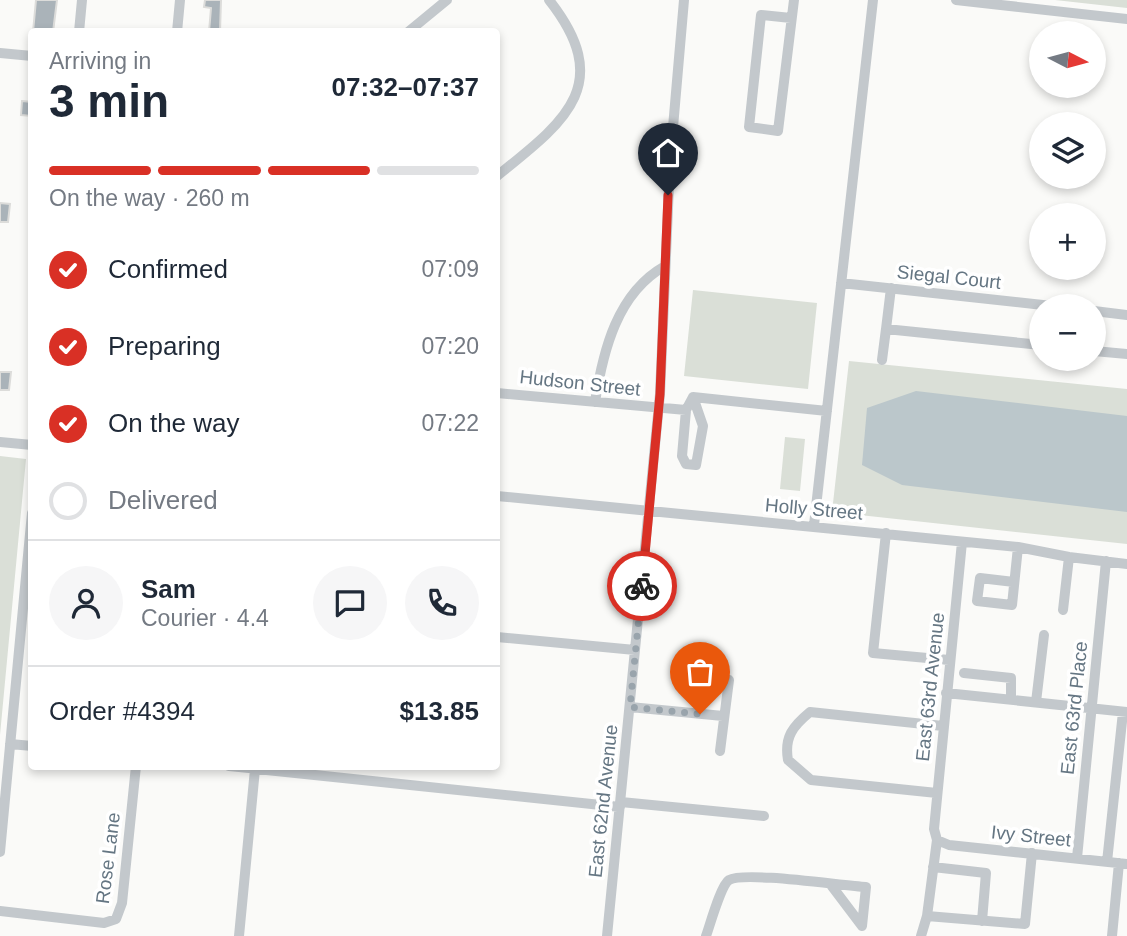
<!DOCTYPE html>
<html lang="en">
<head>
<meta charset="utf-8">
<style>
	:root { --surface:#fff; --page:#f6f6f7; --text:#1f2937; --muted:#747a83; --line:#e0e1e3; --accent:#d93025 }
	body { margin:0; font-family:Arial,sans-serif; background:var(--page); color:var(--text); height:100vh; display:flex; flex-direction:column; font-size:26px; white-space:nowrap }
	* { box-sizing:border-box; margin:0 }
	p { font-size:23px; color:var(--muted) }
	.icon { flex:none; width:38px; height:38px; fill:none; stroke:currentColor; stroke-width:2; stroke-linecap:round; stroke-linejoin:round }
	.map { position:relative; flex:1; overflow:hidden }
	.side { position:absolute; left:28px; top:28px; width:472px; height:742px; display:flex; flex-direction:column; background:var(--surface); border-radius:7px; box-shadow:0 4px 10px #0003 }
	.side>* { flex:none }
	.needle { width:46px; rotate:96deg }
	.controls { position:absolute; left:1029px; top:21px; display:grid; gap:14px }
	.controls a { display:grid; place-items:center; width:77px; height:77px; border-radius:50%; background:var(--surface); box-shadow:0 4px 10px #0003; font-size:35px }
	.pin { position:absolute; display:grid; place-items:center; width:60px; height:60px; color:#fff; margin:-72px -30px; border-radius:50% 50% 50% 0; rotate:-45deg; box-shadow:0 0 7px #0007 }
	.pin .icon { rotate:45deg }
	.courier { position:absolute; display:grid; place-items:center; width:70px; height:70px; margin:-35px; border:5px solid #d93025; border-radius:50%; background:#fff; color:#222; box-shadow:0 2px 9px #0007 }
	.overview em { font-style:normal; font-weight:600 }
	.overview div { display:flex; flex-direction:column-reverse }
	.overview { display:flex; align-items:center; justify-content:space-between; height:119px; padding:0 21px }
	h1 { font-size:46px; font-weight:600; line-height:52px }
	.bar { display:grid; grid-template-columns:repeat(4,1fr); gap:10px 7px; align-content:center; height:84px; padding:0 21px }
	.bar i { height:9px; border-radius:5px; background:var(--line) }
	.bar .selected { background:var(--accent) }
	.bar p { grid-column:span 4 }
	.line { display:flex; align-items:center; gap:18px; padding:0 21px; border-top:2px solid var(--line) }
	.line div { flex:1 }
	.round { display:grid; place-items:center; flex:none; width:74px; height:74px; border-radius:37px; background:var(--page) }
	ol { padding:0 21px; list-style:none }
	li { display:flex; align-items:center; gap:21px; height:77px }
	li p { margin-inline-start:auto }
	li .icon { padding:7px; border-radius:50%; background:var(--accent); color:#fff; stroke-width:4 }
	li:last-child { color:var(--muted) }
	li i { width:38px; height:38px; border:4px solid var(--line); border-radius:50% }
	.map>svg:first-child { display:block }
	.green { fill:#dadfd7 }
	.water { fill:#bbc7cb }
	.building { fill:#aab3b9; stroke:#dcdcda; stroke-width:2 }
	.lines { fill:none; stroke-linecap:round; stroke-linejoin:round }
	.minor { stroke:#c3c8cc; stroke-width:10 }
	.done { stroke:#99a4ac; stroke-width:7; stroke-dasharray:0 12.6 }
	.route { stroke:#d93025; stroke-width:9 }
	.labels { text-anchor:middle; dominant-baseline:central; stroke-width:7; stroke-linejoin:round; paint-order:stroke }
	.street-label { font-size:19px; fill:#657683; stroke:#fff }
</style>
</head>
<body>
<div class="map">
<svg width="1127" height="936" viewBox="0 0 1127 936">
	<rect width="100%" height="100%" fill="#fafaf8"/>
	<!-- green -->
	<path class="green" d="M1055 0H1127V8Z
		M693 290 817 303 808 389 684 376Z
		M849 361 1127 389V544L832 512Z
		M785 437 805 439 800 491 780 489Z
		M0 456 26 459 0 735Z"/>
	<!-- water -->
	<path class="water" d="M916 391 1127 416V512L902 485 862 465 867 408Z"/>
	<!-- building -->
	<path class="building" d="M36 0H57L53 32H33Z
		M205 0H221L220 32H209L211 8 204 7Z
		M22 101 32 102V116L21 115Z
		M0 203 10 204 8 222H0Z
		M0 372H11L9 390H0Z"/>
	<g class="lines">
		<!-- minor -->
		<path class="minor" d="M956 0 1127 19
			M791 18 761 15 749 127 778 131 794 0
			M79 32 82 0
			M177 32 180 0
			M408 32 447 0
			M0 53 32 56
			M497 176C564 122 616 85 549 0
			M841 283 1052 306
			M891 288 886 329 1041 345
			M1094 311 1127 315
			M1094 351 1127 354
			M882 360 886 329
			M497 393 686 410 693 397 827 411
			M595 402C603 351 617 293 665 266
			M686 410 682 456 686 464 696 465 703 426 693 397
			M0 442 32 445
			M497 496 1018 547 1069 557 1127 564
			M814 525 873 0
			M886 533 873 653 949 660
			M962 542 934 829 937 840 949 845 1127 864
			M1014 582 980 578 977 601 1012 605 1018 547
			M1063 610 1069 557
			M497 637 635 650
			M964 673 1011 678V700
			M946 693 1127 712
			M1036 702 1044 635
			M630 707 723 716
			M10 744 32 746
			M720 751 729 680
			M229 766 620 807
			M937 793 811 780 788 760C784 737 793 726 810 712L943 726
			M621 802 764 816
			M937 840 927 916 1025 924 1032 853
			M0 852 32 513
			M1077 858 1106 561
			M1107 862 1123 712
			M933 867 986 873 982 921
			M831 885 862 926
			M0 911 104 923 116 919 122 903 136 766
			M239 936 255 769
			M607 936 660 394 670 162 684 0
			M706 936C710 925 721 885 729 880 745 871 843 886 866 887L862 926
			M921 936 927 916
			M1112 936 1119 863"/>
	</g>
	<g class="lines">
		<!-- done -->
		<path class="done" d="M642 586 630 707 700 714"/>
		<!-- route -->
		<path class="route" d="M642 586 660 394 668 195"/>
	</g>
	<g class="labels">
		<!-- street labels -->
		<g class="street-label">
			<text transform="translate(949 277) rotate(6)">Siegal Court</text>
			<text transform="translate(580 383) rotate(6)">Hudson Street</text>
			<text transform="translate(814 509) rotate(5)">Holly Street</text>
			<text transform="translate(930 687) rotate(-84)">East 63rd Avenue</text>
			<text transform="translate(1074 708) rotate(-84)">East 63rd Place</text>
			<text transform="translate(603 801) rotate(-84)">East 62nd Avenue</text>
			<text transform="translate(1031 836) rotate(6)">Ivy Street</text>
			<text transform="translate(108 858) rotate(-83)">Rose Lane</text>
		</g>
	</g>
</svg>
<div class="controls">
<a><svg class="needle" viewBox="-14 -14 28 28"><path d="M0-13l5 13h-10z" fill="#e53935"/><path d="M0 13l5-13h-10z" fill="#747a83"/></svg></a>
<a><svg class="icon" aria-label="layers" viewBox="0 0 24 24"><path d="M12 4l9 5-9 5-9-5zM3 14l9 5 9-5"/></svg></a>
<a>+</a>
<a>−</a>
</div>
<div class="pin" style="left:700px;top:714px;background:#ea580c"><svg class="icon" aria-label="bag" viewBox="0 0 24 24"><path d="M5 8h14l-1 12H6zM9 8a3 3 0 0 1 6 0"/></svg></div>
<div class="pin" style="left:668px;top:195px;background:#1f2937"><svg class="icon" aria-label="home" viewBox="0 0 24 24"><path d="M3 11l9-7 9 7M6 9v11h12V9"/></svg></div>
<div class="courier" style="left:642px;top:586px"><svg class="icon" aria-label="bike" viewBox="0 0 24 24"><circle cx="6" cy="16" r="4"/><circle cx="18" cy="16" r="4"/><path d="M6 16l4-8h5l3 8M10 8l3 8H6M13 5h3"/></svg></div>
<section class="side">
<div class="overview"><div><h1>3 min</h1><p>Arriving in</p></div><em>07:32–07:37</em></div>
<div class="bar"><i class="selected"></i><i class="selected"></i><i class="selected"></i><i></i><p>On the way · 260 m</p></div>
<ol>
<li><svg class="icon" aria-label="check" viewBox="0 0 24 24"><path d="M5 12l5 5 9-10"/></svg>Confirmed<p>07:09</p></li>
<li><svg class="icon" aria-label="check" viewBox="0 0 24 24"><path d="M5 12l5 5 9-10"/></svg>Preparing<p>07:20</p></li>
<li><svg class="icon" aria-label="check" viewBox="0 0 24 24"><path d="M5 12l5 5 9-10"/></svg>On the way<p>07:22</p></li>
<li><i></i>Delivered</li>
</ol>
<div class="line" style="height:126px"><a class="round"><svg class="icon" aria-label="person" viewBox="0 0 24 24"><circle cx="12" cy="8" r="4"/><path d="M4 21q1-7 8-7t8 7"/></svg></a><div><b>Sam</b><p>Courier · 4.4</p></div><a class="round"><svg class="icon" aria-label="chat" viewBox="0 0 24 24"><path d="M4 5h16v11H9l-5 4z"/></svg></a><a class="round"><svg class="icon" aria-label="phone" viewBox="0 0 24 24"><path d="M5 4h4l2 5-3 2q2 4 5 5l2-3 5 2v4C11 20 4 13 5 4z"/></svg></a></div>
<div class="line" style="height:91px"><div>Order #4394</div><b>$13.85</b></div>
</section>
</div>
</body>
</html>
